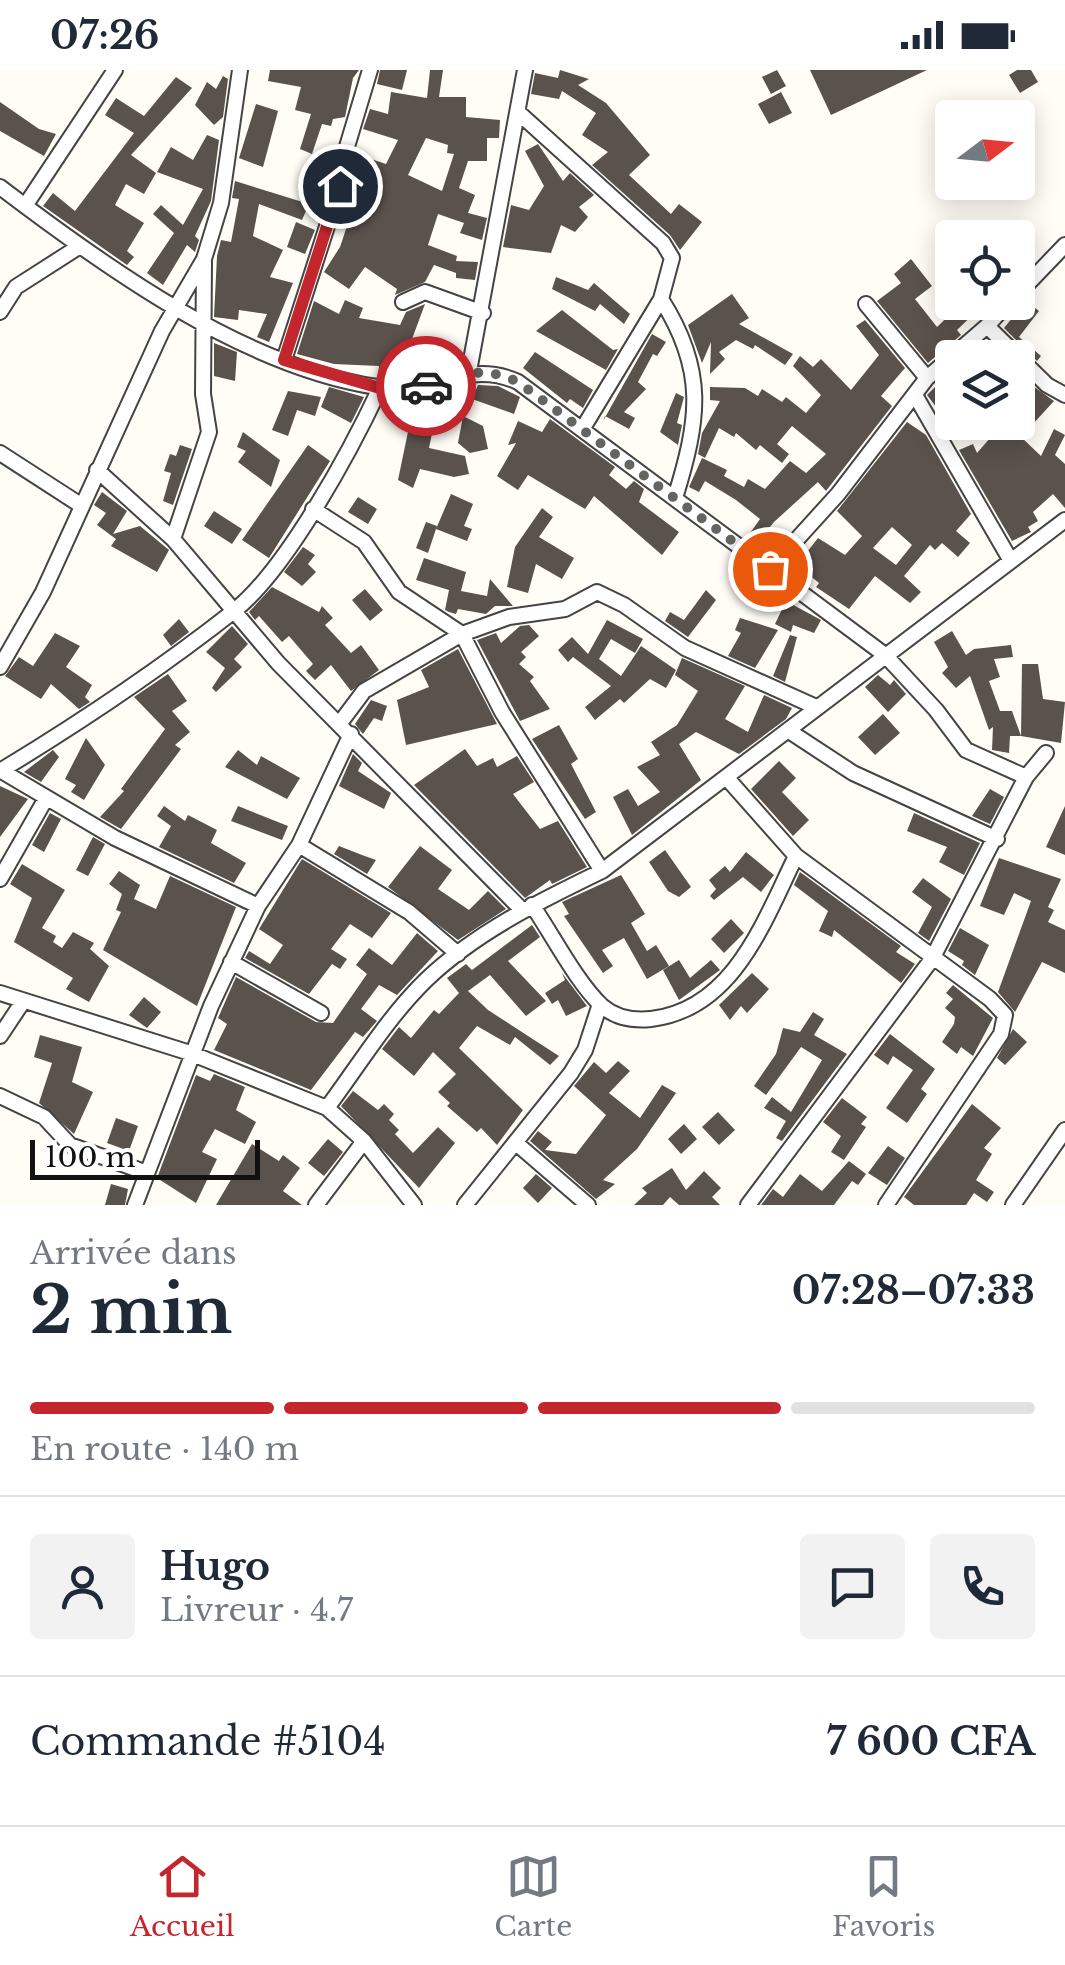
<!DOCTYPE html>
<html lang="fr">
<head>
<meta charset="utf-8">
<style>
	:root { --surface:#fff; --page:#f2f2f3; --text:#1f2937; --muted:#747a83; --line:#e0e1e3; --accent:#c4262e }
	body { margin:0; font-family:"Libre Baskerville",serif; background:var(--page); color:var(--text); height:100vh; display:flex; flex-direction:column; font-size:38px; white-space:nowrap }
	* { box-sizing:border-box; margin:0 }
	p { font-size:32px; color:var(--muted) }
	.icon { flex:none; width:55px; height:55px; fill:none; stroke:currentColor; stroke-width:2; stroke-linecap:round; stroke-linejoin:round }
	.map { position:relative; height:1135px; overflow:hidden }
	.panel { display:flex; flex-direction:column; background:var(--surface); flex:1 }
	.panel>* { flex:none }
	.needle { width:65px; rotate:74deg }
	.tools { position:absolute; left:935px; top:30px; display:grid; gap:20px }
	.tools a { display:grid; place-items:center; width:100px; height:100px; border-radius:10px; background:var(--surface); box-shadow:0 5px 25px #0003; font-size:50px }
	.scale { position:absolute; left:30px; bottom:25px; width:230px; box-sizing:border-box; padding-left:10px; border:5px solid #111; border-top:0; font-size:28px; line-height:35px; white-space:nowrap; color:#111; -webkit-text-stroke:8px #fff; paint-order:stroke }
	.pin { position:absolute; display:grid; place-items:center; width:85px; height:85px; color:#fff; margin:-42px; border:5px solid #fff; border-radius:50%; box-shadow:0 2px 10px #0007 }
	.courier { position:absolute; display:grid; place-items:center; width:100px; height:100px; margin:-50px; border:8px solid #c4262e; border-radius:50%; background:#fff; color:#222; box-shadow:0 2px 12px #0007 }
	.overview em { font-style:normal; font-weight:700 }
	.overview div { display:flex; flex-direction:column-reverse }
	.overview { display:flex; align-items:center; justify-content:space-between; height:170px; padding:0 30px }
	h1 { font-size:65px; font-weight:700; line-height:75px }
	.bar { display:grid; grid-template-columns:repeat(4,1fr); gap:15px 10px; align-content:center; height:120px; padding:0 30px }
	.bar i { height:12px; border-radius:8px; background:var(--line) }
	.bar .selected { background:var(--accent) }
	.bar p { grid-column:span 4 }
	.line { display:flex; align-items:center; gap:25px; padding:0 30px; border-top:2px solid var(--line) }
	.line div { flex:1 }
	.round { display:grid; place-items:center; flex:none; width:105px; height:105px; border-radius:10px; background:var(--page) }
	.status { display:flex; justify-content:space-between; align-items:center; height:70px; padding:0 50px; background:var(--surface); direction:ltr }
	.status svg { height:28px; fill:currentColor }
	.menu { display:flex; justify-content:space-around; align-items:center; height:140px; border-top:2px solid var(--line); background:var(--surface); font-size:28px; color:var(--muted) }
	.menu a { display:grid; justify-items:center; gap:5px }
	.menu .selected { color:var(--accent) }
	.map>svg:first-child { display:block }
	.building { fill:#5a524d; fill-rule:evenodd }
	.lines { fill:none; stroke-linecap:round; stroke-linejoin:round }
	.street-casing { stroke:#444; stroke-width:18 }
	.street { stroke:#fff; stroke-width:14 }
	.done { stroke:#646461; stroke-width:10; stroke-dasharray:0 18 }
	.route { stroke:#c4262e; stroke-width:12 }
</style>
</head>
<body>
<div class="status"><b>07:26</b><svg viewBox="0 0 49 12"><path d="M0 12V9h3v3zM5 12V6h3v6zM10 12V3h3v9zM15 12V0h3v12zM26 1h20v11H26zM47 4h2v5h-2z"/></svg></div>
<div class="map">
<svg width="1065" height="1135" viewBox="0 0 1065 1135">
	<rect width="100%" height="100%" fill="#fffdf5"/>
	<!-- building -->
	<path class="building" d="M270 0H359L353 8 345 47 333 49 331 56 322 54 312 84 300 79 311 44 295 40 301 17 268 11Z
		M380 0H407L402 20 377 14Z
		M430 0H443L439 27H466V47L500 50 499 68H487V91H468L459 118 475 125 468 143 487 148 482 170 460 163 464 153 438 144 428 175 457 186 456 191 478 192 475 210 456 208V203L434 195 425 212 395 225 397 219 365 197 349 219 324 202 340 177 365 102 352 97 356 84 386 94 398 70 363 59 370 39 388 44 391 22 427 28ZM426 68 448 75 447 83 454 84 442 121 408 105Z
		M560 0 589 9 578 15 606 33 650 85 629 105 671 144 679 134 702 152 680 180 670 165 592 95 608 82 582 65 596 43 562 21 559 29 531 24 535 3 558 8Z
		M777 0 786 16 771 24 762 7Z
		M810 0H927L831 45Z
		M1017 0H1031L1038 12 1020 23 1009 5Z
		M223 6 228 9 223 47 214 55 195 35 207 12 216 19Z
		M176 7 192 18 131 85 156 103 144 124 126 114 115 135 144 153 127 181 134 187 127 195 43 136 53 123 75 141 134 63 105 45 116 28 144 46Z
		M781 22 792 43 769 54 758 34Z
		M0 32 39 59 56 64 44 86 0 61Z
		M256 34 278 41 263 97 239 88Z
		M207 65 219 70 211 131 195 166 199 170 195 182 187 175 163 215 147 203 174 163 153 144 161 135 183 155 203 119 157 102 171 77 193 90Z
		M538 74 563 111 570 103 594 125 579 137 588 147 575 162 561 155 551 183 503 177 511 135 529 140 544 116 525 81Z
		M235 111 309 134 302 150 259 134 253 166 283 180 270 207 293 213 269 272 257 267 267 244 239 240 238 250 214 247 217 186 221 170 231 172 239 129 232 128Z
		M296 152 315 160 305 184 287 177Z
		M911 189 932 216 915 229 937 257 963 232H986L957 260 961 265 928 293 877 231 901 213 894 204Z
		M556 207 588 220 594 213 630 244 624 254 600 234 595 241 552 219Z
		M732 224 749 248 739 254 793 284 785 295 755 275 753 279 736 270 719 282 725 289 710 304 711 272 702 293 688 255Z
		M345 230 363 238 359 248 400 255 406 242 425 234 402 296 414 302 413 305 378 306 379 296 334 294 297 284 314 231 339 244Z
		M1026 231 1039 241 1019 267 1041 286 1037 291 1004 258Z
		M562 240 613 280 618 279 606 300 536 261Z
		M865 250 905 298 881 326 892 336 826 421 818 412 774 452 765 463 778 475 774 479 748 466 760 449 736 430 705 411 699 422 689 417 702 388 727 400 724 406 744 417 748 409 765 419 790 391 806 403 826 384 792 356 777 374 789 384 782 393 760 375 756 380 736 363 734 367 719 358 705 388 698 384 702 363 720 331 710 330V317L745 318 758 326 762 319 782 332 786 327 806 343 821 325 793 296 800 286 813 297 821 289 851 320 879 285 856 256Z
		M652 264 666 272 657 286 653 284 638 312 646 319 624 342 635 348 629 359 605 346 603 351Z
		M214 273 237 282 235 311 214 306Z
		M535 282 593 320 583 338 570 329 567 333 523 298Z
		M950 302 952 306V358L927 325Z
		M478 315 498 316 520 327 514 344 472 329Z
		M1033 316 1054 331 1021 367 1041 386 1054 359 1065 365 1055 385 1065 394V438L1053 424 1033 442 1038 451 1028 457 1031 462 1012 471 959 380 973 374 977 383 1004 352H1018V333Z
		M329 317 364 327 351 353 321 337Z
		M288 321 321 327 315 346 297 340 288 366 272 360Z
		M676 323 684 327 677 353 682 355 678 375 660 362Z
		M415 328 438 334 429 378 465 386 469 404 454 407 420 399 413 418 398 410Z
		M463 346 483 356 488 379 470 383 458 373Z
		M550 349 615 397 609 405 626 419 634 411 644 419 639 432 679 462 662 485 594 426 585 439 528 405 518 420 497 406 516 373 508 375 518 351 542 362Z
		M907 352 926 365 971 444 956 461 970 473 958 487 942 473 935 480 930 475 904 506 921 522 910 533 875 506 849 539 816 517 819 513 797 495 818 468 845 485 862 466 837 441ZM892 457 912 475 896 495 873 478Z
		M243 362 280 390 271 417 238 392 246 381 237 377Z
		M180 375 192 379 173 435 163 431 171 403 164 401 170 384 176 386Z
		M308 375 330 391 269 488 242 470Z
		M102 422 127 441 113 464 140 456 169 480 157 502 111 476 116 469 97 455 106 443 94 435Z
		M451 424 473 434 464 456 472 459 467 471 436 459Z
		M358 427 377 439 368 454 348 442Z
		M542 438 553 447 539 467 574 488 562 509 536 494 528 523 507 517 515 477Z
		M214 441 242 459 232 474 204 456Z
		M426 452 437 456 428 483 416 478Z
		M303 477 315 485 308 494 316 502 302 516 284 502Z
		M424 488 466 502 461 521 487 526 490 509 513 536H495L486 544 458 539 456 544 449 542 445 540 449 520 416 510Z
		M272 517 319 542 322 536 333 548 325 555 351 583 361 575 379 600 351 621 331 595 315 610 306 601 313 594 289 566 282 572 259 546 255 550 249 542Z
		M365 519 383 540 370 551 352 530Z
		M706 520 716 530 688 567 665 551 670 542 684 550Z
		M786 531 821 550 814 563 793 555 791 562 775 554Z
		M740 548 778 560 755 598 728 586 741 563 735 560Z
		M179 549 189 562 171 576 163 565Z
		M607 550 643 569 635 583 611 569 599 589 621 606 641 576 676 600 666 618 650 609 624 633 620 629 595 650 585 637 611 616 573 587 568 592 558 580 572 567 588 584Z
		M529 555 539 566 521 582 526 587 519 594 534 607 530 611 550 639 520 651 477 570 496 563 501 573 520 556Z
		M232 556 248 574 234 589 242 597 216 622 212 618 225 598 206 582Z
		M952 561 966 585 974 579 1011 575 1013 587 994 589 1000 607 989 611 1000 641H1012L1021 666H1010L1009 683 992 680 993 657 989 660 970 606 956 618 942 603 948 597 934 572Z
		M55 563 80 576 66 597 92 615 85 627 90 632 79 639 51 614 41 629 5 606 19 587 33 596Z
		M790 565 797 567 785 612 773 606Z
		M458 579 497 654 406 675 397 630 429 617 421 600Z
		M682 588 745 616 725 649 748 662 764 625 792 638 786 649 739 684 696 662 679 674 701 710 632 765 613 727 628 719 638 736 660 722 637 697 660 685 651 672 677 655 698 621 675 605Z
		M1022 594H1038L1043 629 1065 632 1061 673 1021 666Z
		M168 604 187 631 172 641 190 662 175 675 181 679 121 759 100 747 124 721 121 719 165 659 134 627Z
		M878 605 890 615 894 610 906 624 888 642 865 617Z
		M371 630 387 636 382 651 374 648 363 664 355 654Z
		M883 644 900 663 875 685 858 667Z
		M559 655 578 689 571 694 596 742 585 749 532 669Z
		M86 668 105 695 84 730 71 722 76 715 65 709Z
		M465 679 477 696 493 688 497 697 517 686 534 712 513 724 540 759 558 751 587 797 552 814 550 810 525 828 414 715Z
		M53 680 59 687 41 712 24 702Z
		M238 680 257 695 261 686 300 708 287 729 225 697Z
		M353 684 362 693 358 701 391 723 384 739 339 716Z
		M779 691 796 708 782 722 809 750 793 766 751 719Z
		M0 716 28 729 0 767Z
		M990 719 1004 727 990 754 972 746Z
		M164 736 185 751 188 745 217 760 211 773 246 793 234 813 159 777 171 756 157 746Z
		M238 736 288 756 282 770 231 751Z
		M1065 736V785L1046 777Z
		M50 743 61 749 44 782 32 775Z
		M914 743 980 773 964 805 939 792 947 777 907 761Z
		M93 767 105 774 88 806 76 800Z
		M339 776 362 785 376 790 367 804 334 784Z
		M420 776 452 800 438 819 469 840 488 821 506 839 458 870 388 817Z
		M665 780 691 817 679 827 668 821 649 792Z
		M746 782 774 805 761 822 743 807 714 830 710 826 716 819 709 810 725 796 730 802Z
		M999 788 1061 809 1048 837 1054 840 1048 852 1065 860V903L1042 892 1015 942 998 922 1031 831 1014 823 1004 845 980 836Z
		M302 789 391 843 372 868 350 854 331 879 347 889 340 899 332 894 309 924 245 888 249 881 270 894 283 875 259 859Z
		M22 794 65 820 42 858 56 866 53 872 62 878 73 862 94 873 90 879 109 896 89 932 66 919 73 908 14 872 32 828 10 814Z
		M119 801 140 815 134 829 156 839 170 806 236 837 197 936 103 880 121 842 116 840 122 824 109 814Z
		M800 802 901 876 896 882 915 894 901 913 834 860 832 867 819 861 828 841 794 815Z
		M621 805 645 844 631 853 647 881 656 875 669 896 647 909 624 868 602 880 613 896 603 903 564 846 569 844 562 832Z
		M923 808 951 829 929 871 918 863 932 837 912 822Z
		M731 849 744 863 724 883 711 869Z
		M532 855 540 867 508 891 546 931 526 946 490 905 468 921 488 940 559 986 550 995 515 967 510 975 477 956 459 978 523 1040 497 1075 481 1058 477 1062 447 1036 450 1033 438 1022 456 1004 433 982 414 1006 382 979 399 957 411 968 434 940 439 944 459 923 447 908 466 894 472 900Z
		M960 858 989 875 975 905 962 895 964 891 948 881Z
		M417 863 438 881 397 925 379 915 361 939 377 951 363 967 355 962 311 1020 214 980 227 954 218 948 236 907 316 952 333 953 367 904 356 895 369 878 392 895Z
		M679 890 690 908 711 890 720 900 679 930 663 900Z
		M562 903 587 936 566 946 558 930 552 934 545 923 565 910Z
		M752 903 769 919 747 943 741 936 730 950 719 935Z
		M953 915 993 948 973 986 961 977 957 984 942 972 954 954 955 947 945 938 953 929 946 923Z
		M144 927 161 942 147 958 129 945Z
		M813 942 824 949 814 965 847 984 782 1071 776 1068 786 1051 764 1038 772 1027 791 1042 822 990 801 977 766 1025 754 1016 776 984 783 958 800 962Z
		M1013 959 1027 972 1005 995 997 988Z
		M890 964 935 999 921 1019 927 1024 907 1053 886 1038 913 1000 893 986 888 995 874 985Z
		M40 965 82 977 72 1012 93 1022 74 1064 39 1033 52 993 34 987Z
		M618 991 630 1001 609 1023 640 1048 662 1015 676 1023 637 1079 603 1110 615 1114 596 1129 530 1071 538 1061 552 1072 545 1080 576 1084 606 1045 574 1016 594 992 606 1003Z
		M214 1004 245 1017 236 1040 256 1052 245 1074 215 1059 202 1082 217 1089 196 1133 157 1108 196 1005 210 1011Z
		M353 1021 378 1040 384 1034 394 1044 389 1050 399 1060 395 1064 413 1083 438 1057 455 1073 419 1118 341 1036Z
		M842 1028 867 1047 861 1054 866 1057 844 1090 831 1082 841 1066 823 1052Z
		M972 1034 1001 1058 984 1078 992 1084 976 1110 994 1122 987 1132 974 1123 966 1135H914L904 1127Z
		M718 1042 735 1060 719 1075 702 1057Z
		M116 1048 138 1056 129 1081 107 1073Z
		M684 1054 697 1069 681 1084 668 1069Z
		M328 1069 343 1082 324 1106 308 1093Z
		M252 1074 279 1091 283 1085 300 1098 283 1121 302 1135H216Z
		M888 1076 905 1088 887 1115 868 1103Z
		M849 1091 866 1104 858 1115 852 1111 834 1135H761L773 1119 783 1127 800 1104 822 1121Z
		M672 1098 686 1120 704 1101 721 1118 712 1127 720 1135H679L670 1127 663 1135H634L647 1123 642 1118Z
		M536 1104 552 1118 538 1133 523 1118Z
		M111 1114 128 1119 125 1135H105Z"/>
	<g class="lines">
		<defs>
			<path id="street" d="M520 44 663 173 672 188 661 229 583 358
				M340 100 370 0
				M0 117C105 197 244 297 377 317 428 324 469 289 518 312L885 585 936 640 966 680 1026 707
				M25 136 115 0
				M1018 224 1065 175
				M661 229C707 301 699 350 675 428
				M403 232 425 222 483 243
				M866 234 927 308
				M0 242 16 217 80 176
				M987 256 1009 232
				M284 290 340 116
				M469 301 525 0
				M915 325 1011 491
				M0 383 82 436
				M97 400 173 469 278 593 522 840
				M313 439 364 472 399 522 462 564 502 642 602 801
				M173 469 209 362 203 324 204 192
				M770 499 838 424 927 308 987 256 1047 315 1065 325
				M0 597 43 522 162 261 204 189 221 133 240 0
				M340 653 364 621 462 564 509 547 565 539 597 522 624 535 685 578 816 637
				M789 661 853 703 997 769
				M0 700 115 768 258 836
				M0 701C81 652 160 599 234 541 287 499 351 380 380 318
				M726 707 796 786 990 929 1005 945 1001 964 886 1135
				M299 775 409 842 458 884
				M0 809 45 730
				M532 835C552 864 577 913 602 936 616 948 632 951 651 949 734 939 764 851 796 786
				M231 892 321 943
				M0 923 190 983 327 1038 364 1071 414 1135
				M0 966 22 933
				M0 1026 44 1047 70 1075 147 1103
				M327 1038C359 995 388 947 426 910 476 862 540 831 602 801L1065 450
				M516 1073 588 1135
				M135 1135 211 936 258 836 299 775 351 664
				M316 1135 364 1071
				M465 1135 571 1003 585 980 600 934
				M748 1135 932 889 1026 707 1046 683
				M1013 1135 1065 1060"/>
		</defs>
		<!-- street casing -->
		<use href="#street" class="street-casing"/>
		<!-- street -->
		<use href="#street" class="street"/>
	</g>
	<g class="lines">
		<!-- done -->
		<path class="done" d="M426 316C466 307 476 293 518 312L770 499"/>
		<!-- route -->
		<path class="route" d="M340 116 284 290 380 318 426 316"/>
	</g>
</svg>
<div class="tools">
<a><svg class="needle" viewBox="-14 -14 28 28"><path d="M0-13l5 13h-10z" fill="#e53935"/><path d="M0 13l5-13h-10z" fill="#747a83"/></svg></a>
<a><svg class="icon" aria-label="locate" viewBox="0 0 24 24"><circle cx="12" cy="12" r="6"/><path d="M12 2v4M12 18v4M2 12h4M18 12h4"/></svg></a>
<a><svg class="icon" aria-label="layers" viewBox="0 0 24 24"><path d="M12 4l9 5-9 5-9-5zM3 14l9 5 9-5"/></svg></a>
</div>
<div class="scale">100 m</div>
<div class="pin" style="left:770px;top:499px;background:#ea580c"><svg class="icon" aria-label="bag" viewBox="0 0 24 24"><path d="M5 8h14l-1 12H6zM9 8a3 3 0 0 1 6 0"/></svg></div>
<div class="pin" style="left:340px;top:116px;background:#1f2937"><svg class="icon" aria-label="home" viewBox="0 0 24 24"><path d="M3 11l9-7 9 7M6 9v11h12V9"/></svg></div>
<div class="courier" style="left:426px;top:316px"><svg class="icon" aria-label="car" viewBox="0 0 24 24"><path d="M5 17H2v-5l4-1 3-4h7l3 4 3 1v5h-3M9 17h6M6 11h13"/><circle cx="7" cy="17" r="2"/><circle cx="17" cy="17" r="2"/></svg></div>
</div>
<section class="panel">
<div class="overview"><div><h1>2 min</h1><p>Arrivée dans</p></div><em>07:28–07:33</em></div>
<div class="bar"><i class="selected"></i><i class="selected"></i><i class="selected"></i><i></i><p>En route · 140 m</p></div>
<div class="line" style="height:180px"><a class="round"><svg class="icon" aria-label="person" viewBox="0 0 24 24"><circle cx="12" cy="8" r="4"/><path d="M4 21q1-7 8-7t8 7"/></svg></a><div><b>Hugo</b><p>Livreur · 4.7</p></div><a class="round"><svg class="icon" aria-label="chat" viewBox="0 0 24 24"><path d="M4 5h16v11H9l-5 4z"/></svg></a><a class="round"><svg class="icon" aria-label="phone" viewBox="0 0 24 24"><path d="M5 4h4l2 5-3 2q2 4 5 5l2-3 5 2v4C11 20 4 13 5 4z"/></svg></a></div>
<div class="line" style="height:130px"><div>Commande #5104</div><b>7 600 CFA</b></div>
</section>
<nav class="menu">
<a class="selected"><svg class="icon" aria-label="home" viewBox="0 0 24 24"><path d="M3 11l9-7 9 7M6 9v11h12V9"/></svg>Accueil</a>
<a><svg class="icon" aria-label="map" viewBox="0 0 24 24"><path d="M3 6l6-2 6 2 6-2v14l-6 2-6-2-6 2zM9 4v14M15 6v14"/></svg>Carte</a>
<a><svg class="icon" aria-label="saved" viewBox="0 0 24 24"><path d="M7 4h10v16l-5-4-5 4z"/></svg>Favoris</a>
</nav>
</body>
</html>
